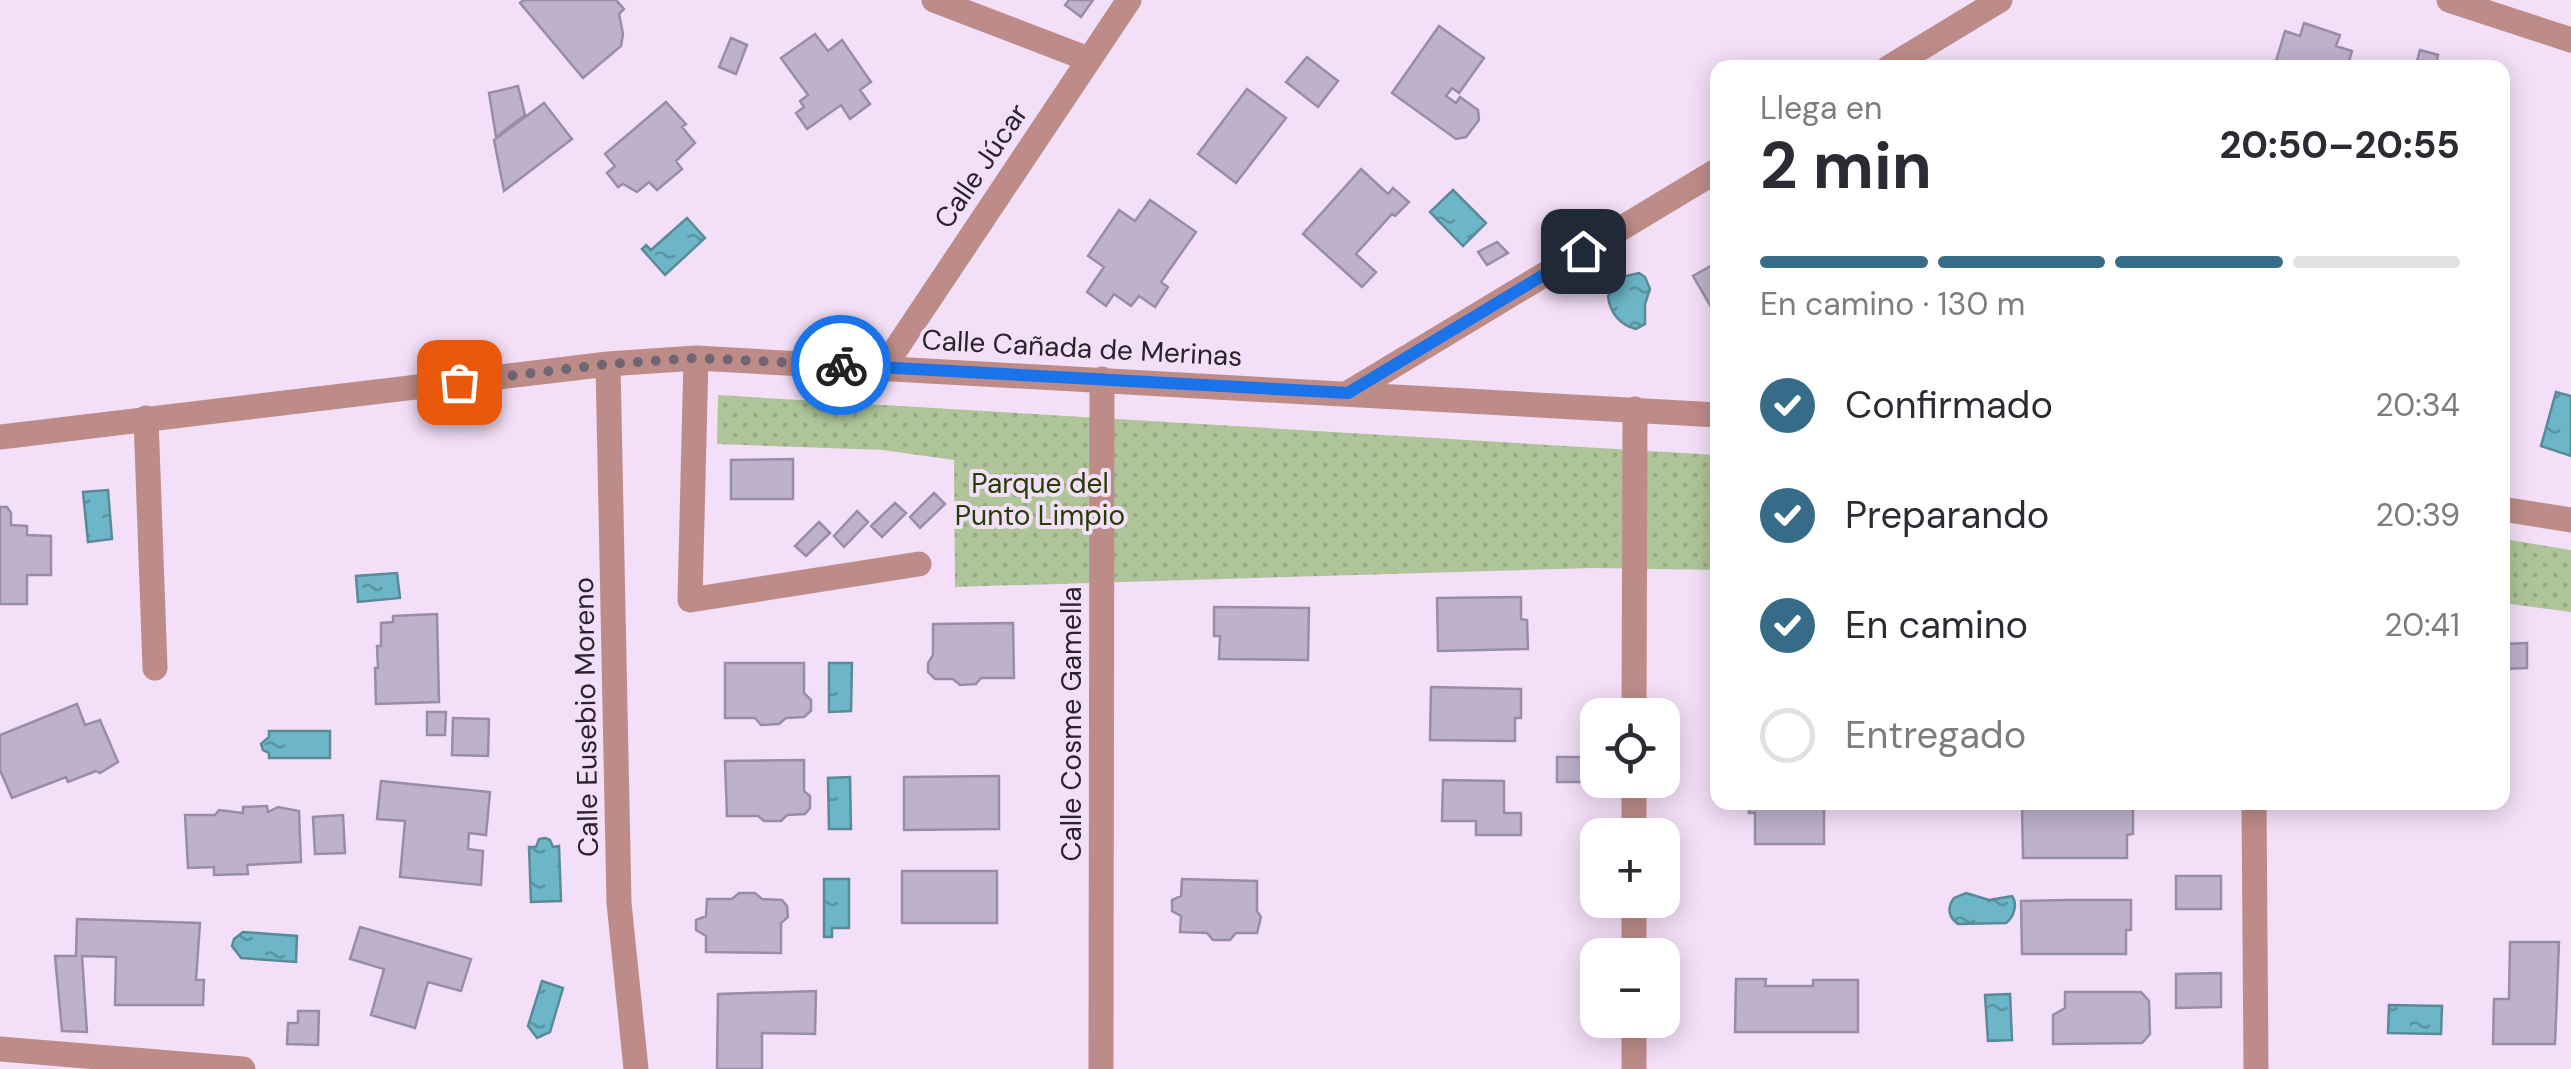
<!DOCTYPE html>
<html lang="es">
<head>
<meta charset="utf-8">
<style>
	:root { --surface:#fff; --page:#f7f7f7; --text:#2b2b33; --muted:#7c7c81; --line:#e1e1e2; --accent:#376c88 }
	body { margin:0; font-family:"DM Sans",sans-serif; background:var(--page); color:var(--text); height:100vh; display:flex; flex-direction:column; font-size:38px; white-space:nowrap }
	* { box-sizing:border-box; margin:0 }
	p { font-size:32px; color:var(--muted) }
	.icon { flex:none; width:55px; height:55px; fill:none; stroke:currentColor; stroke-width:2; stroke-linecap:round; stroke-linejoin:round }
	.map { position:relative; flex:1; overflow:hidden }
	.details { position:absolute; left:1710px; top:60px; width:800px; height:750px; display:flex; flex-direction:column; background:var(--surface); border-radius:20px; box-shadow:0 5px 25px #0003 }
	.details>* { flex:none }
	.tools { position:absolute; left:1580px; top:698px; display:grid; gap:20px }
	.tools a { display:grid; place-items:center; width:100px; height:100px; border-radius:20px; background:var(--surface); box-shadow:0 5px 25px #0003; font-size:50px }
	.pin { position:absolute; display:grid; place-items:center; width:85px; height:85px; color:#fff; margin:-42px; border-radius:20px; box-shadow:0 5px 15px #0006 }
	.courier { position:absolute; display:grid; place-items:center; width:100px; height:100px; margin:-50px; border:8px solid #1a73e8; border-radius:50%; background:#fff; color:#222; box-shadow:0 2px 12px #0007 }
	.overview em { font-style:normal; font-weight:700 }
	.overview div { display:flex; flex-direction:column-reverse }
	.overview { display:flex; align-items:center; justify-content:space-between; height:170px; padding:0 50px }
	h1 { font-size:65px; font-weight:700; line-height:75px }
	.bar { display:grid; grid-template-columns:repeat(4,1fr); gap:15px 10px; align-content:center; height:120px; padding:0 50px }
	.bar i { height:12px; border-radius:8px; background:var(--line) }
	.bar .on { background:var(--accent) }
	.bar p { grid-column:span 4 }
	ol { padding:0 50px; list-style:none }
	li { display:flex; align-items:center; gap:30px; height:110px }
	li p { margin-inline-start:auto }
	li .icon { padding:10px; border-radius:50%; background:var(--accent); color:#fff; stroke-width:4 }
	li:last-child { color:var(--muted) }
	li i { width:55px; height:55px; border:5px solid var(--line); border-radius:50% }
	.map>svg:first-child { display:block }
	.park { fill:url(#park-dots) }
	.water { fill:url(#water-ripples); stroke:#598a98; stroke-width:2.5 }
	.building { fill:#beb2cb; stroke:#998da6; stroke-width:2.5 }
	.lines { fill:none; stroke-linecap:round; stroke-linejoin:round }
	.minor { stroke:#be8c88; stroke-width:25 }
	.done { stroke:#706572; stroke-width:10; stroke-dasharray:0 18 }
	.route { stroke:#1a73e8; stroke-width:12 }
	.labels { text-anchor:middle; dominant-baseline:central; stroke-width:8; stroke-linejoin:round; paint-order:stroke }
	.street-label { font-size:28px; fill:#2a232b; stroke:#f3dff7 }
	.park-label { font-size:28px; fill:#263d03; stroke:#f3dff7 }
</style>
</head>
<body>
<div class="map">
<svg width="2571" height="1069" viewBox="0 0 2571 1069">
	<defs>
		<pattern id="park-dots" width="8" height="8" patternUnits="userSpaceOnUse" patternTransform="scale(2.5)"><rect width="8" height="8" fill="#afc599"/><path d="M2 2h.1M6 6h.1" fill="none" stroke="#97a984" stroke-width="1.8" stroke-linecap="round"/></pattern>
		<pattern id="water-ripples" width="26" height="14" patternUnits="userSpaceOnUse" patternTransform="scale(2.5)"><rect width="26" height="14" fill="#6db6c7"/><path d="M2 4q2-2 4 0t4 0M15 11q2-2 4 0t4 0" fill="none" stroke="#5a94a2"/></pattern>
	</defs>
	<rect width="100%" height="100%" fill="#f3dff7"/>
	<!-- park -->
	<path class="park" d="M718 395 1717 455V570L1592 568 955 587 954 460 883 450 717 444Z
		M2503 539 2571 550V612L2503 603Z"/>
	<!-- water -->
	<path class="water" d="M1453 190 1486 223 1463 246 1430 212Z
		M687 218 705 238 665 275 642 249 646 245 651 250Z
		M1639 273 1645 277 1650 289 1645 304V324L1636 329C1620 325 1610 313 1608 296L1621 277Z
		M2556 392 2571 396V456L2541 446Z
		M108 490 112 539 88 542 83 492Z
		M397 573 400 598 358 602 356 576Z
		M829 663H852L851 711 829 712Z
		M269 731H330V758H269V753L263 750 261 744 269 737Z
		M850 777 851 829H829L828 778Z
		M545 838 550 840 553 847 559 846 561 901 531 902 529 847H536L539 839Z
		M824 879H849V928H832V937H824Z
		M1966 893 1989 900 2012 896C2018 904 2014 917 2006 923L1958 924C1948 917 1947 907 1954 898Z
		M243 932 297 936 296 962 241 958 232 946 234 939Z
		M542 981 563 988 550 1032 537 1038 528 1026Z
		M2010 994 2012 1040 1988 1041 1985 995Z
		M2389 1005 2442 1006 2441 1034 2388 1033Z"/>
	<!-- building -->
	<path class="building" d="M524 0H616L624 9 619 14 623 34 621 46 583 78 520 3Z
		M1069 0H1093L1081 17 1065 5Z
		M2304 23 2340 35 2336 46 2352 51 2347 68H2280L2281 62 2276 61 2285 31 2300 36Z
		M1439 26 1484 58 1459 93 1452 88 1446 96 1456 103 1460 97 1478 110 1479 120 1466 137 1456 139 1392 93Z
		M815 34 828 51 842 40 871 82 860 90 870 104 850 119 841 105 807 129 796 113 804 107 800 101 808 95 781 58Z
		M731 38 747 45 736 74 719 67Z
		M2420 50 2438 55 2436 65 2444 68H2415Z
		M1307 57 1338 81 1318 107 1286 82Z
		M518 86 525 115 496 137 489 93Z
		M1247 89 1286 118 1236 183 1198 154Z
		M666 102 686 124 682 127 695 143 676 161 682 169 657 190 649 182 637 192 623 184 618 187 607 173 615 166 605 154Z
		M544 103 572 139 504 191 494 140Z
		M1361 169 1388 194 1393 188 1409 202 1395 216 1392 214 1356 254 1376 272 1362 287 1303 234Z
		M1150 200 1196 232 1161 282 1168 287 1155 307 1139 296 1131 306 1114 294 1106 306 1087 292 1104 267 1088 256 1119 210 1135 221Z
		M1497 242 1508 253 1487 265 1478 252Z
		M1718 262V319L1693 276Z
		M793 459V499H731V460Z
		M934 493 945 504 920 528 910 517Z
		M895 503 906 513 882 537 871 526Z
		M0 507H7L11 513V525L27 526V535L51 536V575H27V604H0Z
		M857 511 868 522 844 547 834 536Z
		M819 522 830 533 806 556 795 546Z
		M1521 597V619L1527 620 1528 649 1438 651 1437 598Z
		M1214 607 1309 608 1308 660 1219 659 1220 636H1214Z
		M437 614 439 702 376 704 375 668H378L377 646H381V623L393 622V616Z
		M1013 623 1014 678H981L976 684 960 685 953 679H935L928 672V663L933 655V624Z
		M2527 643V668L2502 669V644Z
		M725 663H804V693L811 700V711L804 717 786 718 779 724 761 725 755 718H725Z
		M1431 687 1521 689V718H1515V741L1430 740Z
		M77 704 85 725 100 720 118 762 100 773 96 771 68 782 66 777 12 798 0 770V735Z
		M427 712H446L445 735H427Z
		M453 718 489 719 488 756 452 755Z
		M1557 757H1596L1595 782H1557Z
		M804 760V791L810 796V808L805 814 787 815 781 821H764L758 816H727L725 761Z
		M999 776V829L904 830V777Z
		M1443 780 1504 781V813H1521V835H1476V821H1442Z
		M381 781 490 792 486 835 469 833 468 849 483 851 481 885 400 877 405 821 377 819Z
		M1749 802H1824V844H1755V813H1749Z
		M2067 804 2133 805V834L2127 835V858H2023L2022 805Z
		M267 806 268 812 278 807 299 811 301 862 247 865 248 874 214 875V867L188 868 185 815H215L219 810 243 813V807Z
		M343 815 345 853 315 854 313 817Z
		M902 871H997V923H902Z
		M2176 876H2221V909H2176Z
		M1182 879 1257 881V911L1261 917 1257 933H1236L1230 940H1213L1207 933 1180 932 1181 916 1172 911V900L1181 896Z
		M739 893H755L762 899 782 900 787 906 788 917 781 923V953L706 952V936L696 930V920L706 916 707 899H732Z
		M2066 900H2131V930H2126V954H2022L2021 901Z
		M77 919 200 923 196 980H204L203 1005H115L116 957 82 956 87 1032 62 1031 55 956H76Z
		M360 927 471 959 461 991 428 982 415 1028 371 1015 384 969 350 959Z
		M2510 942H2559L2555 1044H2493L2494 999H2509Z
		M2221 973V1007L2176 1008V974Z
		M1736 979H1766L1765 986H1813V980H1858V1032H1735Z
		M816 991 815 1034 762 1033V1069H717L718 994Z
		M2065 992H2141L2149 1001 2150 1034 2142 1043 2053 1044V1015L2065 1008Z
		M298 1011H319L318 1045 287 1044 288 1023H298Z"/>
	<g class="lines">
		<!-- minor -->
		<path class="minor" d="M934 0 1088 59
			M2449 0 2571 40
			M1888 68 2000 0
			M696 358 690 600 919 564
			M608 364 619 903 636 1069
			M884 367 1129 0
			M1348 393 1718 170
			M146 418 155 668
			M0 437 608 364 696 358 1718 415
			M2502 509 2571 520
			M1634 715 1635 409
			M2254 802 2256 1069
			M1634 835V780
			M1634 955V900
			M0 1049 243 1069
			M1101 1069 1102 379
			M1634 1069V1020"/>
	</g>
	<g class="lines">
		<!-- done -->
		<path class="done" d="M459 382 608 364 696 358 841 365"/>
		<!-- route -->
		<path class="route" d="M841 365 1348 393 1583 251"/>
	</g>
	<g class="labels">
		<!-- street labels -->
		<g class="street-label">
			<text transform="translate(981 166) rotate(-56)">Calle Júcar</text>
			<text transform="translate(1082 348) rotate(3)">Calle Cañada de Merinas</text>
			<text transform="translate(586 717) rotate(-91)">Calle Eusebio Moreno</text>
			<text transform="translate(1071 724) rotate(-90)">Calle Cosme Gamella</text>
		</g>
		<!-- park labels -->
		<g class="park-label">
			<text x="1040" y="483">Parque del<tspan x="1040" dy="32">Punto Limpio</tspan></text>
		</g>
	</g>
</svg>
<div class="tools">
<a><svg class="icon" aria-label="locate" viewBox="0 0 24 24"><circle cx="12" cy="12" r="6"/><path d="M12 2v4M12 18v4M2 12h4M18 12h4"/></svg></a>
<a>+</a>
<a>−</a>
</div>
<div class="pin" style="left:459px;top:382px;background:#ea580c"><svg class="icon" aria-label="bag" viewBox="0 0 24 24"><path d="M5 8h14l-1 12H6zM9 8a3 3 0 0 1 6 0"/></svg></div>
<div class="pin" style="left:1583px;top:251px;background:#1f2937"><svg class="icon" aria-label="home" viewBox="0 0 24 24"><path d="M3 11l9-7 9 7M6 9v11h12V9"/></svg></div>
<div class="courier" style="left:841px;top:365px"><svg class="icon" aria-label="bike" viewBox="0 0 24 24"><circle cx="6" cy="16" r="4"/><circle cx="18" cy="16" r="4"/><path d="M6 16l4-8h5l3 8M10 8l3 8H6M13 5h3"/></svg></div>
<section class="details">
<div class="overview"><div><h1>2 min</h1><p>Llega en</p></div><em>20:50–20:55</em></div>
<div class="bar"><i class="on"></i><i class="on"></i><i class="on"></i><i></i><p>En camino · 130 m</p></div>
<ol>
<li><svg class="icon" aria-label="check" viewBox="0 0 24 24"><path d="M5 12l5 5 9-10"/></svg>Confirmado<p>20:34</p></li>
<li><svg class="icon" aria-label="check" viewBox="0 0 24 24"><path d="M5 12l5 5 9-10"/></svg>Preparando<p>20:39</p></li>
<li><svg class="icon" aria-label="check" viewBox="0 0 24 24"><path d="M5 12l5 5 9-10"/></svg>En camino<p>20:41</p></li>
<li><i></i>Entregado</li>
</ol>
</section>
</div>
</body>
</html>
